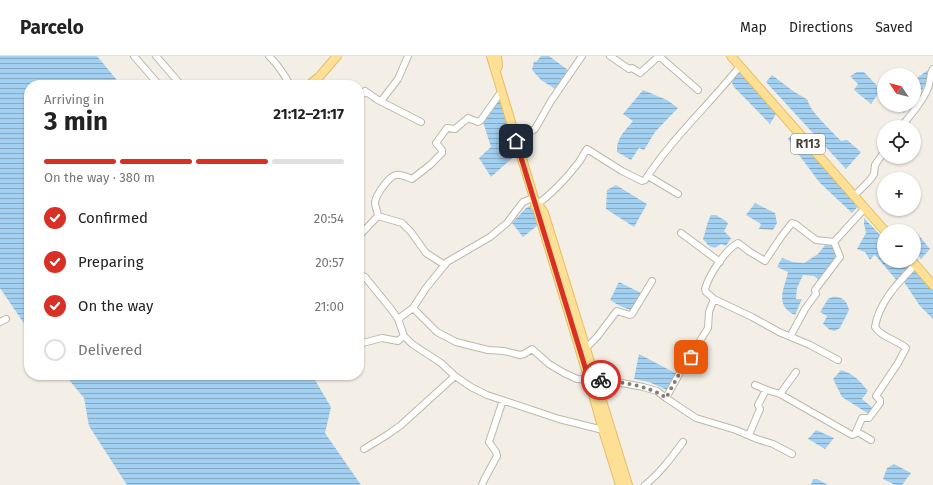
<!DOCTYPE html>
<html lang="en">
<head>
<meta charset="utf-8">
<style>
	:root { --surface:#fff; --page:#f6f6f6; --text:#222; --muted:#767676; --line:#e0e0e0; --accent:#d93025 }
	body { margin:0; font-family:"Fira Sans",sans-serif; background:var(--page); color:var(--text); height:100vh; display:flex; flex-direction:column; font-size:15px; white-space:nowrap }
	* { box-sizing:border-box; margin:0 }
	p { font-size:13px; color:var(--muted) }
	.icon { flex:none; width:22px; height:22px; fill:none; stroke:currentColor; stroke-width:2; stroke-linecap:round; stroke-linejoin:round }
	.map { position:relative; flex:1; overflow:hidden }
	.drawer { position:absolute; left:24px; top:24px; width:340px; height:300px; display:flex; flex-direction:column; background:var(--surface); border-radius:16px; box-shadow:0 1px 3px #0004 }
	.drawer>* { flex:none }
	.needle { width:26px; rotate:305deg }
	.fabs { position:absolute; left:877px; top:12px; display:grid; gap:8px }
	.fabs a { display:grid; place-items:center; width:44px; height:44px; border-radius:50%; background:var(--surface); box-shadow:0 1px 3px #0004; font-size:20px }
	.pin { position:absolute; display:grid; place-items:center; width:34px; height:34px; color:#fff; margin:-17px; border-radius:8px; box-shadow:0 2px 6px #0006 }
	.courier { position:absolute; display:grid; place-items:center; width:40px; height:40px; margin:-20px; border:3px solid #d93025; border-radius:50%; background:#fff; color:#222; box-shadow:0 1px 5px #0007 }
	.head em { font-style:normal; font-weight:700 }
	.head div { display:flex; flex-direction:column-reverse }
	.head { display:flex; align-items:center; justify-content:space-between; height:68px; padding:0 20px }
	h1 { font-size:26px; font-weight:700; line-height:30px }
	.bar { display:grid; grid-template-columns:repeat(4,1fr); gap:6px 4px; align-content:center; height:48px; padding:0 20px }
	.bar i { height:5px; border-radius:3px; background:var(--line) }
	.bar .active { background:var(--accent) }
	.bar p { grid-column:span 4 }
	ol { padding:0 20px; list-style:none }
	li { display:flex; align-items:center; gap:12px; height:44px }
	li p { margin-inline-start:auto }
	li .icon { padding:4px; border-radius:50%; background:var(--accent); color:#fff; stroke-width:4 }
	li:last-child { color:var(--muted) }
	li i { width:22px; height:22px; border:2px solid var(--line); border-radius:50% }
	header { display:flex; align-items:center; gap:24px; box-sizing:border-box; height:56px; padding:0 20px; background:var(--surface); border-bottom:1px solid var(--line) }
	header strong { font-size:19px }
	nav { display:flex; gap:22px; margin-inline-start:auto; font-size:14px }
	.map>svg:first-child { display:block }
	.water { fill:url(#water-rules) }
	.lines { fill:none; stroke-linecap:round; stroke-linejoin:round }
	.minor-casing { stroke:#beb7a9; stroke-width:8 }
	.major-casing { stroke:#e3be65; stroke-width:10 }
	.minor { stroke:#fff; stroke-width:6 }
	.major { stroke:#fde095; stroke-width:8 }
	.done { stroke:#837d74; stroke-width:4; stroke-dasharray:0 7.2 }
	.route { stroke:#d93025; stroke-width:5 }
	.labels { text-anchor:middle; dominant-baseline:central; stroke-width:3.5; stroke-linejoin:round; paint-order:stroke }
	.shield { fill:#fff; stroke:#7e7972; stroke-width:1 }
	.shield-label { font-size:12px; font-weight:bold; fill:#464036 }
</style>
</head>
<body>
<header>
<strong>Parcelo</strong>
<nav><a>Map</a><a>Directions</a><a>Saved</a></nav>
</header>
<div class="map">
<svg width="933" height="429" viewBox="0 0 933 429">
	<defs>
		<pattern id="water-rules" width="6" height="5" patternUnits="userSpaceOnUse"><rect width="6" height="5" fill="#a3d0f0"/><path d="M0 2.5h6" fill="none" stroke="#87aac3"/></pattern>
	</defs>
	<rect width="100%" height="100%" fill="#f3efe6"/>
	<!-- water -->
	<path class="water" d="M0 0H97L121 29H29V275L0 232Z
		M541 0H549L568 14 557 34 541 24 532 14 534 5 536 6Z
		M741 14 776 58 770 68 734 31 731 25Z
		M928 14C932 26 921 34 914 43V24Z
		M857 16H864L881 34 871 48 854 34 858 28 850 20Z
		M772 19 793 35 808 44C807 53 834 77 841 85L847 84 861 96 846 113 766 26Z
		M643 34 667 44 678 52 655 76 644 94 639 92 631 104 617 96C616 82 625 75 633 65L623 58Z
		M501 40 518 97 491 121 479 102 491 91 483 66Z
		M895 49H910L904 57Z
		M793 77 859 149 852 157 820 127 793 91 788 83Z
		M616 129 647 148 634 171 606 153 607 134Z
		M755 147 775 157 777 167 773 174 759 173 761 168 746 159Z
		M531 149 538 169 523 181 512 167 525 153Z
		M711 159H716L726 165 728 168 724 175 731 182 726 190 721 188 715 192 709 190 703 183C706 175 707 166 711 159Z
		M864 162 884 183V205H905L910 210 898 226 876 200 874 199 870 204 865 196 857 193 866 177 864 168Z
		M916 176 930 193 921 203 914 194V178Z
		M826 188H834L839 200 821 225 814 220 803 219 797 232 796 243H802L795 259C774 249 784 234 788 216L777 211 782 202 793 206 804 207 818 198Z
		M915 213 933 233V263L920 250 904 226V223Z
		M619 226 643 238 633 255 620 250 610 244Z
		M832 241C842 240 847 245 849 254L840 272 835 275 830 274 823 268 827 260 820 256 828 243Z
		M639 298 677 318 669 335 649 326 634 323Z
		M841 314C854 318 860 325 868 335L862 343 873 352 869 358 842 341 833 323Z
		M65 319H312L331 351 325 377 361 429H127L89 370 84 342Z
		M816 374 834 382 825 393 808 383Z
		M894 408 911 417 902 429H895L883 423 887 412Z
		M813 423H817L828 429H811Z"/>
	<g class="lines">
		<defs>
			<path id="minor" d="M134 0 159 29
				M156 0 181 29
				M269 0C278 9 284 18 290 29
				M610 0 629 13 632 12 640 17 659 0 698 34
				M359 42 365 35 378 44 421 66
				M381 45 398 23 408 0
				M901 71C909 61 924 44 928 32 931 25 929 19 933 13
				M516 85 535 73 551 45 582 0
				M648 120 678 138
				M854 140 870 124 874 118 875 109 884 96
				M535 150C552 138 566 123 579 106 582 102 584 97 587 93L622 115 642 125 645 124C672 82 709 49 740 10
				M378 160 402 167 411 176 426 197 445 209
				M681 177 720 206
				M359 180 378 160C378 156 375 151 375 147 375 140 389 120 396 119 400 118 407 121 412 123L430 109 442 97V94L436 87 447 72 455 73 468 62 478 66 481 64 501 36
				M359 218 365 221 391 253 398 263 404 280
				M714 243 752 261 779 276 810 289 838 304
				M413 252 437 276 456 286 488 294 504 295 520 299 524 298 532 293 549 308 564 317 577 323 611 325 643 331 657 335 666 342 678 320 708 272 709 256 714 243 706 236 705 233C709 219 725 194 738 187L750 196 765 205 781 181 792 167 795 168 816 184 834 186 865 152
				M398 263 413 252 426 232 447 206 490 181 507 167 523 146 533 142
				M0 266 6 263
				M791 279 805 253 816 238 815 234 840 201 834 186
				M359 288 382 282 398 285 404 280 412 288 441 307 455 320 471 331 487 339 559 363 603 374 606 373
				M586 292 597 281 616 256 617 255 630 259 632 258 652 225
				M755 329 767 334
				M780 338 852 379 855 378 862 362H869L880 347V344L876 340 898 307 906 292C897 284 881 281 875 271 879 246 898 227 915 209
				M666 342 696 362 736 374 757 383 773 388 792 398
				M856 375 871 384
				M749 379 760 353 758 349 765 336 767 334 780 338 796 316
				M364 393 387 379 401 369 455 320
				M482 429 484 424 497 400 496 396 489 386 503 344
				M645 429C660 417 671 402 683 386"/>
			<path id="major" d="M491 0 589 324 603 374 620 429
				M731 0 885 175
				M496 14 498 10 497 0
				M309 29 319 21 337 0
				M535 150 540 151 544 157 628 429
				M912 205 933 229"/>
		</defs>
		<!-- minor casing -->
		<use href="#minor" class="minor-casing"/>
		<!-- major casing -->
		<use href="#major" class="major-casing"/>
		<!-- minor -->
		<use href="#minor" class="minor"/>
		<!-- major -->
		<use href="#major" class="major"/>
	</g>
	<g class="lines">
		<!-- done -->
		<path class="done" d="M601 324C622 326 650 330 666 342L678 320 691 301"/>
		<!-- route -->
		<path class="route" d="M516 85 589 324H601"/>
	</g>
	<g class="labels">
		<!-- shield labels -->
		<rect class="shield" x="791" y="78" width="34" height="20" rx="3"/>
		<g class="shield-label">
			<text x="808" y="88">R113</text>
		</g>
	</g>
</svg>
<div class="fabs">
<a><svg class="needle" viewBox="-14 -14 28 28"><path d="M0-13l5 13h-10z" fill="#e53935"/><path d="M0 13l5-13h-10z" fill="#767676"/></svg></a>
<a><svg class="icon" aria-label="locate" viewBox="0 0 24 24"><circle cx="12" cy="12" r="6"/><path d="M12 2v4M12 18v4M2 12h4M18 12h4"/></svg></a>
<a>+</a>
<a>−</a>
</div>
<div class="pin" style="left:691px;top:301px;background:#ea580c"><svg class="icon" aria-label="bag" viewBox="0 0 24 24"><path d="M5 8h14l-1 12H6zM9 8a3 3 0 0 1 6 0"/></svg></div>
<div class="pin" style="left:516px;top:85px;background:#1f2937"><svg class="icon" aria-label="home" viewBox="0 0 24 24"><path d="M3 11l9-7 9 7M6 9v11h12V9"/></svg></div>
<div class="courier" style="left:601px;top:324px"><svg class="icon" aria-label="bike" viewBox="0 0 24 24"><circle cx="6" cy="16" r="4"/><circle cx="18" cy="16" r="4"/><path d="M6 16l4-8h5l3 8M10 8l3 8H6M13 5h3"/></svg></div>
<section class="drawer">
<div class="head"><div><h1>3 min</h1><p>Arriving in</p></div><em>21:12–21:17</em></div>
<div class="bar"><i class="active"></i><i class="active"></i><i class="active"></i><i></i><p>On the way · 380 m</p></div>
<ol>
<li><svg class="icon" aria-label="check" viewBox="0 0 24 24"><path d="M5 12l5 5 9-10"/></svg>Confirmed<p>20:54</p></li>
<li><svg class="icon" aria-label="check" viewBox="0 0 24 24"><path d="M5 12l5 5 9-10"/></svg>Preparing<p>20:57</p></li>
<li><svg class="icon" aria-label="check" viewBox="0 0 24 24"><path d="M5 12l5 5 9-10"/></svg>On the way<p>21:00</p></li>
<li><i></i>Delivered</li>
</ol>
</section>
</div>
</body>
</html>
